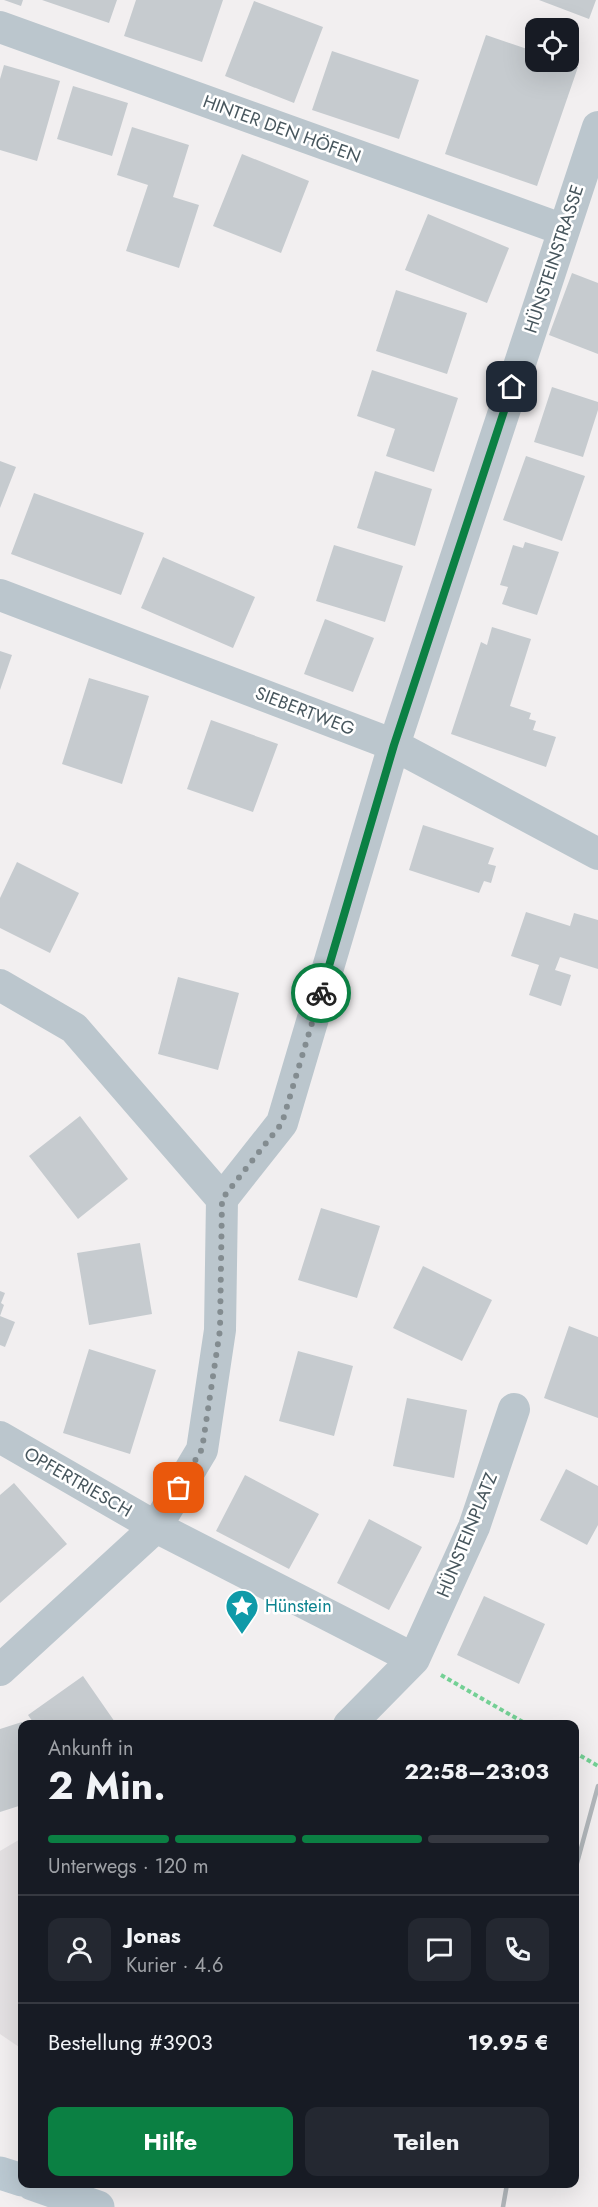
<!DOCTYPE html>
<html lang="de">
<head>
<meta charset="utf-8">
<style>
	:root { --surface:#171b24; --page:#242831; --text:#f1f3f6; --muted:#9ea1a6; --line:#363941; --accent:#0b8043 }
	body { margin:0; font-family:Jost,sans-serif; background:var(--page); color:var(--text); height:100vh; display:flex; flex-direction:column; font-size:22px; white-space:nowrap }
	* { box-sizing:border-box; margin:0 }
	p { font-size:20px; color:var(--muted) }
	.icon { flex:none; width:33px; height:33px; fill:none; stroke:currentColor; stroke-width:2; stroke-linecap:round; stroke-linejoin:round }
	.map { position:relative; flex:1; overflow:hidden }
	.sheet { position:absolute; left:18px; top:1720px; width:561px; height:468px; display:flex; flex-direction:column; background:var(--surface); border-radius:12px; box-shadow:0 6px 24px #0002 }
	.sheet>* { flex:none }
	.fabs { position:absolute; left:525px; top:18px; display:grid; gap:12px }
	.fabs a { display:grid; place-items:center; width:54px; height:54px; border-radius:12px; background:var(--surface); box-shadow:0 6px 24px #0002; font-size:30px }
	.pin { position:absolute; display:grid; place-items:center; width:51px; height:51px; color:#fff; margin:-26px; border-radius:12px; box-shadow:0 3px 9px #0006 }
	.courier { position:absolute; display:grid; place-items:center; width:60px; height:60px; margin:-30px; border:4px solid #0b8043; border-radius:50%; background:#fff; color:#222; box-shadow:0 2px 8px #0007 }
	.headline em { font-style:normal; font-weight:700 }
	.headline div { display:flex; flex-direction:column-reverse }
	.headline { display:flex; align-items:center; justify-content:space-between; height:102px; padding:0 30px }
	h1 { font-size:39px; font-weight:700; line-height:45px }
	.bar { display:grid; grid-template-columns:repeat(4,1fr); gap:9px 6px; align-content:center; height:72px; padding:0 30px }
	.bar i { height:8px; border-radius:4px; background:var(--line) }
	.bar .active { background:var(--accent) }
	.bar p { grid-column:span 4 }
	.line { display:flex; align-items:center; gap:15px; padding:0 30px; border-top:2px solid var(--line) }
	.line div { flex:1 }
	.round { display:grid; place-items:center; flex:none; width:63px; height:63px; border-radius:12px; background:var(--page) }
	.cta { display:flex; gap:12px; margin-top:auto; padding:12px 30px }
	.cta a { flex:1; height:69px; border-radius:12px; background:var(--accent); color:#fff; font-size:24px; font-weight:700; line-height:69px; text-align:center }
	.cta a+a { background:var(--page); color:var(--text) }
	.map>svg:first-child { display:block }
	.education { fill:#e3e0e2 }
	.building { fill:#c6cbcf }
	.lines { fill:none; stroke-linecap:round; stroke-linejoin:round }
	.path { stroke:#74d095; stroke-width:4; stroke-dasharray:4.5 3; stroke-linecap:butt }
	.street { stroke:#bbc6cd; stroke-width:32 }
	.secondary { stroke:#bbc9d2; stroke-width:33 }
	.rail { stroke:#b1b6ba; stroke-width:4.5 }
	.done { stroke:#838c90; stroke-width:6; stroke-dasharray:0 10.8 }
	.route { stroke:#0b8043; stroke-width:8 }
	.labels { text-anchor:middle; dominant-baseline:central; stroke-width:5; stroke-linejoin:round; paint-order:stroke }
	.street-label { font-size:18px; fill:#47565d; stroke:#fff }
	.culture-label { font-size:18px; fill:#0d838f; stroke:#fff; text-anchor:start }
</style>
</head>
<body>
<div class="map">
<svg width="598" height="2207" viewBox="0 0 598 2207">
	<rect width="100%" height="100%" fill="#f2eff0"/>
	<!-- education -->
	<path class="education" d="M22 1838V2049L0 2034V1851Z"/>
	<!-- building -->
	<path class="building" d="M4 0H23L21 6Z
		M42 0H117L109 23Z
		M136 0H223L202 62 124 36Z
		M539 0H596L589 19Z
		M254 1 323 27 294 103 225 76Z
		M486 35 536 52V62H562L578 67 537 186 445 154Z
		M332 51 419 80 399 139 312 110Z
		M4 65 60 81 37 161 0 150V79Z
		M73 86 128 103 112 156 57 139Z
		M132 127 189 145 173 197 199 205 179 268 126 251 148 185 117 175Z
		M242 154 309 181 281 253 213 226Z
		M428 214 509 248 487 303 405 270Z
		M572 273 598 283V354L549 335Z
		M396 290 467 313 447 374 376 351Z
		M372 370 458 398 434 472 386 456 395 429 357 416Z
		M552 387 598 402V410L583 457 534 442Z
		M526 456 585 476 562 541 503 520Z
		M0 461 16 467 0 508Z
		M375 471 432 489 415 546 357 528Z
		M34 493 144 533 121 595 11 554Z
		M525 542 559 552 537 615 502 604 508 587 500 585 513 545 523 548Z
		M334 545 403 566 385 622 316 601Z
		M163 557 255 597 233 648 141 608Z
		M325 619 374 638 353 692 304 674Z
		M492 627 531 639 510 706 531 713 529 719 536 721 533 730 556 737 546 767 451 734 481 642 487 645Z
		M0 651 12 655 0 690Z
		M89 678 149 696 122 784 62 764Z
		M211 720 278 744 253 812 187 789Z
		M423 825 494 848 488 864 496 866 491 883 484 881 479 893 409 870Z
		M17 862 79 893 50 953 0 928V898Z
		M526 912 570 926 574 913 598 920V969L560 957 555 970 571 975 561 1006 529 995 539 965 511 956Z
		M178 977 239 993 218 1070 158 1054Z
		M80 1116 128 1179 78 1219 29 1156Z
		M321 1208 380 1226 357 1298 298 1280Z
		M140 1243 152 1314 89 1325 77 1253Z
		M423 1266 492 1300 462 1361 393 1328Z
		M0 1291 5 1293 1 1303 4 1305 0 1316 15 1322 5 1347 0 1345Z
		M569 1326 598 1337V1418L544 1398Z
		M89 1349 156 1370 130 1454 63 1433Z
		M298 1351 353 1366 334 1436 279 1421Z
		M407 1398 467 1410 454 1478 393 1466Z
		M566 1469 598 1486V1525L587 1545 540 1520Z
		M245 1475 319 1514 289 1569 216 1531Z
		M14 1483 67 1544 0 1603V1495Z
		M369 1519 422 1547 389 1610 337 1583Z
		M484 1596 545 1624 519 1684 457 1655Z
		M83 1676 117 1725H35L28 1715Z
		M22 1722V1805L0 1812V1729Z"/>
	<g class="lines">
		<!-- path -->
		<path class="path" d="M441 1675 528 1725
			M574 1752 598 1766"/>
		<!-- street -->
		<path class="street" d="M0 27 564 230
			M0 595 394 745 598 854
			M0 985 74 1028 222 1199 220 1330 202 1450 156 1527 0 1670
			M222 1199 282 1123 394 745 598 127
			M0 1437 156 1527 414 1659
			M349 1725 414 1659 474 1527 514 1409"/>
		<!-- secondary -->
		<path class="secondary" d="M0 2173 22 2180
			M32 2184 98 2207"/>
		<!-- rail -->
		<path class="rail" d="M574 1874 598 1786
			M503 2207 507 2184"/>
	</g>
	<g class="lines">
		<!-- done -->
		<path class="done" d="M179 1488 202 1449 220 1330 222 1199 282 1123 321 993"/>
		<!-- route -->
		<path class="route" d="M321 993 394 745 512 387"/>
	</g>
	<!-- icons -->
	<defs>
		<symbol id="sight-pin" viewBox="-11 -11 22 30"><path d="M0 17L-7.5 6A9.5 9.5 0 1 1 7.5 6Z" fill="#0f9aa8" stroke="#fff"/><path d="M0-6L1.8-2.2L6-1.7L2.9 1.2L3.7 5.4L0 3.3L-3.7 5.4L-2.9 1.2L-6-1.7L-1.8-2.2Z" fill="#fff"/></symbol>
	</defs>
	<g fill-rule="evenodd">
		<use href="#sight-pin" x="223" y="1587" width="38" height="52"/>
	</g>
	<g class="labels">
		<!-- street labels -->
		<g class="street-label">
			<text transform="translate(282 129) rotate(20)">HINTER DEN HÖFEN</text>
			<text transform="translate(554 259) rotate(-72)">HÜNSTEINSTRASSE</text>
			<text transform="translate(305 711) rotate(21)">SIEBERTWEG</text>
			<text transform="translate(78 1482) rotate(30)">OPFERTRIESCH</text>
			<text transform="translate(467 1535) rotate(-68)">HÜNSTEINPLATZ</text>
		</g>
		<!-- culture labels -->
		<g class="culture-label">
			<text x="265" y="1606">Hünstein</text>
		</g>
	</g>
</svg>
<div class="fabs">
<a><svg class="icon" aria-label="locate" viewBox="0 0 24 24"><circle cx="12" cy="12" r="6"/><path d="M12 2v4M12 18v4M2 12h4M18 12h4"/></svg></a>
</div>
<div class="pin" style="left:179px;top:1488px;background:#ea580c"><svg class="icon" aria-label="bag" viewBox="0 0 24 24"><path d="M5 8h14l-1 12H6zM9 8a3 3 0 0 1 6 0"/></svg></div>
<div class="pin" style="left:512px;top:387px;background:#1f2937"><svg class="icon" aria-label="home" viewBox="0 0 24 24"><path d="M3 11l9-7 9 7M6 9v11h12V9"/></svg></div>
<div class="courier" style="left:321px;top:993px"><svg class="icon" aria-label="bike" viewBox="0 0 24 24"><circle cx="6" cy="16" r="4"/><circle cx="18" cy="16" r="4"/><path d="M6 16l4-8h5l3 8M10 8l3 8H6M13 5h3"/></svg></div>
<section class="sheet">
<div class="headline"><div><h1>2 Min.</h1><p>Ankunft in</p></div><em>22:58–23:03</em></div>
<div class="bar"><i class="active"></i><i class="active"></i><i class="active"></i><i></i><p>Unterwegs · 120 m</p></div>
<div class="line" style="height:108px"><a class="round"><svg class="icon" aria-label="person" viewBox="0 0 24 24"><circle cx="12" cy="8" r="4"/><path d="M4 21q1-7 8-7t8 7"/></svg></a><div><b>Jonas</b><p>Kurier · 4.6</p></div><a class="round"><svg class="icon" aria-label="chat" viewBox="0 0 24 24"><path d="M4 5h16v11H9l-5 4z"/></svg></a><a class="round"><svg class="icon" aria-label="phone" viewBox="0 0 24 24"><path d="M5 4h4l2 5-3 2q2 4 5 5l2-3 5 2v4C11 20 4 13 5 4z"/></svg></a></div>
<div class="line" style="height:78px"><div>Bestellung #3903</div><b>19.95 €</b></div>
<div class="cta"><a>Hilfe</a><a>Teilen</a></div>
</section>
</div>
</body>
</html>
